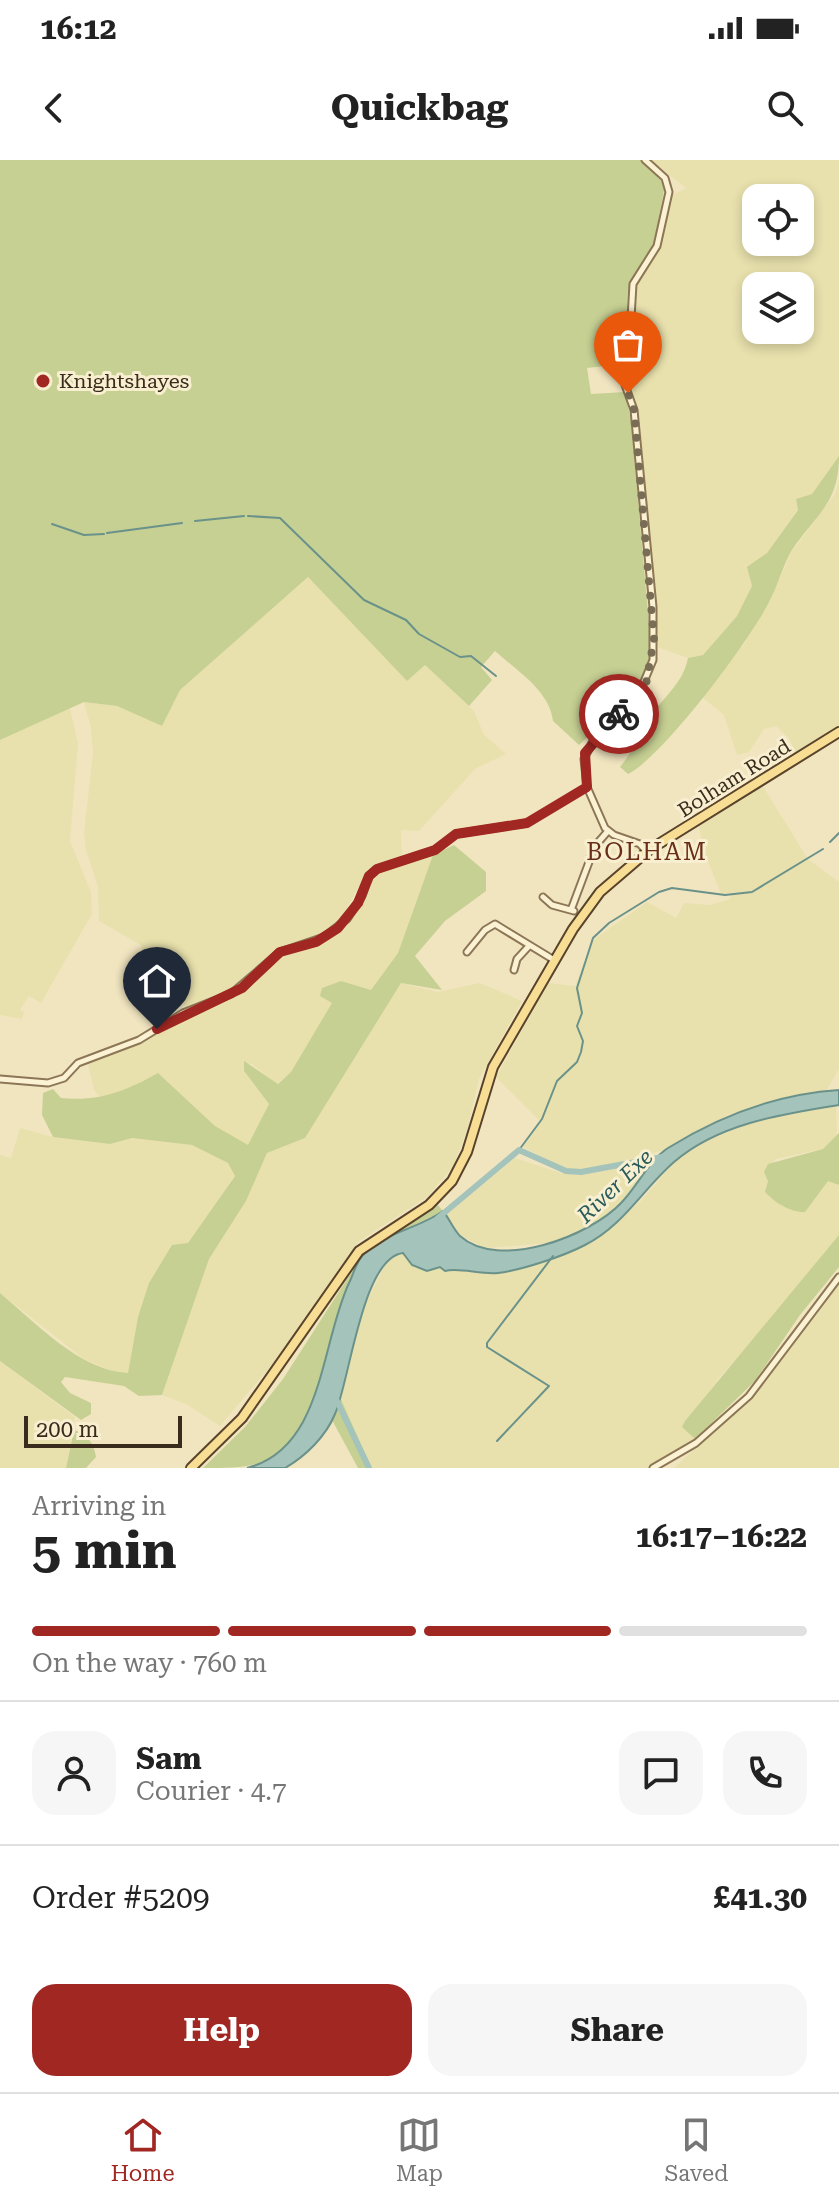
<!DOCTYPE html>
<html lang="en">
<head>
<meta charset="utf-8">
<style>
	:root { --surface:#fff; --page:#f6f6f6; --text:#222; --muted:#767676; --line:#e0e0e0; --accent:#a02722 }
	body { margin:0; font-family:"Roboto Serif",serif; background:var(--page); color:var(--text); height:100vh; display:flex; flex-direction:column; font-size:30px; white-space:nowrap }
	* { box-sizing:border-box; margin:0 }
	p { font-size:26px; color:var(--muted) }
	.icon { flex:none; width:44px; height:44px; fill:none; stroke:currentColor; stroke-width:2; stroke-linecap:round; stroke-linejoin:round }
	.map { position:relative; height:1308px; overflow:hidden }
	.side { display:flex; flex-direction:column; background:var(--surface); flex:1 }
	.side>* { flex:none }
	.buttons { position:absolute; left:742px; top:24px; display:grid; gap:16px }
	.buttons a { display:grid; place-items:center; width:72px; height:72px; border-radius:16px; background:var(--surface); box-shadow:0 4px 12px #0003; font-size:40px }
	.scale { position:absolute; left:24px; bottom:20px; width:158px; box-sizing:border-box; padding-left:8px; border:4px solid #3a2c1c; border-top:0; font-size:22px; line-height:28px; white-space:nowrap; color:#3a2c1c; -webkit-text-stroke:6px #f8efd0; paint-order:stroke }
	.pin { position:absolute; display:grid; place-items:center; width:68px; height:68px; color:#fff; margin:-82px -34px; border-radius:50% 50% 50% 0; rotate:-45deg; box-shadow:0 0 8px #0007 }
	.pin .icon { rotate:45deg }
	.courier { position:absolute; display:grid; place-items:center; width:80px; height:80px; margin:-40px; border:6px solid #a02722; border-radius:50%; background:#fff; color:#222; box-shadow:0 2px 10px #0007 }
	.headline em { font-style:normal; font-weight:700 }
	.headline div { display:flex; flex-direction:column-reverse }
	.headline { display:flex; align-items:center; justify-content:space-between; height:136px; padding:0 32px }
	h1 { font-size:52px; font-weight:700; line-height:60px }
	.bar { display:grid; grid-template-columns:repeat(4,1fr); gap:12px 8px; align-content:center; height:96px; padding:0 32px }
	.bar i { height:10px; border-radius:6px; background:var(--line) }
	.bar .active { background:var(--accent) }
	.bar p { grid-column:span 4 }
	.line { display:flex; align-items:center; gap:20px; padding:0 32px; border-top:2px solid var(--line) }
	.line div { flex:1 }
	.round { display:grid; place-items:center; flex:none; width:84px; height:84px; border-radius:24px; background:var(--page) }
	.primary-button { display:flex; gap:16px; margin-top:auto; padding:16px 32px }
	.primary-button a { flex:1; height:92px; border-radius:24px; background:var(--accent); color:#fff; font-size:32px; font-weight:700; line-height:92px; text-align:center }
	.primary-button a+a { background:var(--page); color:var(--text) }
	.status { display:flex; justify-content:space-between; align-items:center; height:56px; padding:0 40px; background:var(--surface); direction:ltr }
	.status svg { height:22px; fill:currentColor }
	header { display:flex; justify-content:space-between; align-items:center; height:104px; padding:0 32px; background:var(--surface); font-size:36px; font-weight:700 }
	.tabs { display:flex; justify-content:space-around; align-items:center; height:112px; border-top:2px solid var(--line); background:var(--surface); font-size:22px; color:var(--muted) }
	.tabs a { display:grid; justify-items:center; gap:4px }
	.tabs .active { color:var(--accent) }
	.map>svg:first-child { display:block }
	.farmland { fill:#e8e1ad; fill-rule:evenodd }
	.green { fill:#c6d093 }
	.water { fill:#a3c3bb; stroke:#6a928a; stroke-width:2 }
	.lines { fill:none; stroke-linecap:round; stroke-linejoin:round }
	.stream { stroke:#6a928a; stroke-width:2 }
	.canal { stroke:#a3c3bb; stroke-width:6 }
	.minor-casing { stroke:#8c7656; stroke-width:9 }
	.primary-casing { stroke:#59432b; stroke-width:12 }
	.minor { stroke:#fbf2d4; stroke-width:5 }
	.primary { stroke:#f8de95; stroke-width:8 }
	.done { stroke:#7a6d55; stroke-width:8; stroke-dasharray:0 14.4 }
	.route { stroke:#a02722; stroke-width:10 }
	.poi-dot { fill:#a02722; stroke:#f8efd0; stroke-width:3 }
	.labels { text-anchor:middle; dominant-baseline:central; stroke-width:6; stroke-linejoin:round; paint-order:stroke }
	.poi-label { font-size:20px; fill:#3a2c1c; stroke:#f8efd0; text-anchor:start }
	.street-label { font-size:20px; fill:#3a2c1c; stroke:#f8efd0 }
	.water-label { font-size:22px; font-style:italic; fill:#2a5b5b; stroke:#f8efd0 }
	.quarter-label { font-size:24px; letter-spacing:2px; fill:#6a2e18; stroke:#f8efd0 }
</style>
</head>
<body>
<div class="status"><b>16:12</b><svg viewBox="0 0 49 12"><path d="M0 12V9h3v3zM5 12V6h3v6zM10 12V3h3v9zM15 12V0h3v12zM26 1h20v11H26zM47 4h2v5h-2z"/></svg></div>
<header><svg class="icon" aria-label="back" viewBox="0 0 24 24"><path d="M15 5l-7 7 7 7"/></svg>Quickbag<svg class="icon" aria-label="search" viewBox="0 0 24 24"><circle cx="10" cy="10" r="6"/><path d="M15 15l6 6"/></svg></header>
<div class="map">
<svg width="839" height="1308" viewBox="0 0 839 1308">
	<rect width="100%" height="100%" fill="#f1e5c0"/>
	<!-- farmland -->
	<path class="farmland" d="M650 0H839V296L812 334 796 339 798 349 767 393 748 407 752 426 737 456 703 495 688 498 657 487 640 260 624 207 634 170 635 127 661 82 663 61 671 36 686 28ZM756 38H800V82H756ZM756 126H800V170H756Z
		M839 321V566L795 592 789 578 776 566 764 569 749 592 737 595 724 555 703 538 715 518 744 484 770 440 792 391 835 334Z
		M308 417 407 521 425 505 474 551 484 575 506 594 475 609 419 671 401 670 402 699 368 710 338 764 314 779 282 786 236 828 187 848 143 798 141 785 99 761 98 727 86 690 84 673 93 593 91 568 84 542 117 546 162 566 180 530Z
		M70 548 78 584 70 681 91 732 92 754 41 843 29 836 20 850 24 852 22 859 0 855V580Z
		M762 625 808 699 839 722V909L826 931 797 935 730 954 665 990 593 1009H565L523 987 541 962 496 917 548 823 575 826 593 780 647 742 676 758 684 743 710 745 730 739 731 733 721 734 703 689 699 666Z
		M433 695 398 793 371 830 341 821 327 827 333 842 291 912 277 924 250 903 244 911 269 944 248 986 215 966 158 913 122 934 100 937 94 930 88 904 140 883 177 859 241 833 282 796 315 785 343 767 357 749 374 714Z
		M401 823 438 832 480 823 522 841 479 919 467 970 453 1007 427 1037 358 1082 287 1187 220 1266 186 1244 162 1235 209 1099 246 1041 267 993 305 978Z
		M836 945 837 977 823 989 776 999 764 1012 769 1021 766 1032 771 1039 805 1052 828 1020 839 1025V1075L782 1148 719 1218 683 1267 695 1279 690 1283 651 1308H371L340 1237 366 1143 388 1099 403 1092 413 1105 425 1110 440 1107 500 1113 573 1091 640 1042 674 1002 707 981 753 962Z
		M20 968 53 977 110 984 131 978 192 985 228 1003 235 1015 188 1084 172 1086 138 1157 128 1213 115 1212 84 1199 0 1133V995L11 998Z
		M515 998 561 1013 586 1014 657 1001 621 1044 582 1072 552 1083 485 1088 461 1076 446 1055Z
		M839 1120V1308H674L758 1230Z
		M0 1201 75 1257 66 1308H0Z"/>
	<!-- green -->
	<path class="green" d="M0 0H642L665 25 654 83 628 130 626 177 605 201V206L587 208 591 234 625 232 631 261 651 486 648 507 635 532 579 585 553 561C550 531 516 510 495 491L481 507 492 520 469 546 425 505 407 521 308 417 180 530 162 566 117 546 84 542 0 580Z
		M839 296C839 344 816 354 792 390 783 405 778 425 770 440 752 478 663 597 628 614L620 607C632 592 638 579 647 562 660 539 683 525 688 498L703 495 737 456 752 426 747 407 767 393 798 350 796 339 812 334Z
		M454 685 486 712V731L445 761 415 796 442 830 401 823 305 978 267 993 246 1041 209 1099 162 1235 139 1236 124 1226 65 1217 61 1222 70 1233 91 1243V1254L81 1260 0 1201V1133C35 1162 80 1211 128 1213L138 1157 149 1123 172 1085 188 1083 235 1016 228 1003 192 985 132 978 110 984 53 977 42 955 43 933 53 929 61 938C99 942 126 931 158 913L215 966 248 985 269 944 244 911V901L278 924 291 912 332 843 320 836 322 828 341 821 371 830 398 793 433 695Z
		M839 973V1025L828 1021 805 1052C791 1053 774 1042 765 1032L768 1021 764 1012 768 1004 823 989Z
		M437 1044 443 1051 381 1081 304 1265C274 1308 252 1308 203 1308L245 1267 283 1219 367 1088Z
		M839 1075V1107L800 1155 755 1221 695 1279 682 1267 685 1261Z
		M340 1237 371 1307 372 1308H358L332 1260Z
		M74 1270C87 1274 94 1283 96 1297L86 1308H66Z"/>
	<!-- water -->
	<path class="water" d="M839 930V945C783 954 719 963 674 1002 643 1029 623 1066 585 1085 564 1096 522 1110 498 1113 481 1115 459 1107 445 1111L440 1107 427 1111 412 1105 403 1093C362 1098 350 1220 335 1254 326 1276 306 1296 285 1308H247C324 1288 320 1185 349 1123 353 1115 356 1103 362 1096 384 1072 418 1069 443 1051 449 1058 453 1069 460 1076 499 1111 590 1076 621 1043 637 1027 649 1000 668 988 721 955 777 934 839 930Z"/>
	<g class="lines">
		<!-- stream -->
		<path class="stream" d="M248 356 280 358 364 440 406 460 419 474 460 497 471 496 496 516
			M195 361 244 356
			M52 364 84 375 104 374
			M107 373 182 363
			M830 682 839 673
			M519 990 542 959 557 921 577 902 581 892 583 881 577 866 582 853 577 828 593 778 609 763 659 732 672 728 725 735 752 732 823 689
			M497 1281 549 1226 487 1187V1183L553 1096"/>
		<!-- canal -->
		<path class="canal" d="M438 1058 519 990 566 1011 581 1012 668 996
			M336 1239 369 1308"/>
		<defs>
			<path id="minor" d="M645 0 665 18 669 32 657 86 633 124 630 175 620 211 634 250 653 447V500L638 536 593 581 584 599 587 627 605 668 614 675 640 684 646 691
				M543 737 552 745 574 751
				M571 750 595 686 608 671
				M467 792 485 770 495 764 554 800
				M514 810 517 799 529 786
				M0 919 48 923 64 918 78 903 139 880 183 853 231 834 280 792 324 777 347 759 362 736 369 716 377 709 435 690 456 674 527 663 587 627
				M653 1308 696 1283 749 1236 839 1117"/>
			<path id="primary" d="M191 1308 242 1258 359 1091 429 1045 452 1021 467 992 493 907 573 769 600 732 649 690 839 572"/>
		</defs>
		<!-- minor casing -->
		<use href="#minor" class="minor-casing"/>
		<!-- primary casing -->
		<use href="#primary" class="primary-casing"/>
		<!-- minor -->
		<use href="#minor" class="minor"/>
		<!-- primary -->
		<use href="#primary" class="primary"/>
	</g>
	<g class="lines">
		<!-- done -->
		<path class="done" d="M619 554 646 524 654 479 634 250 628 233"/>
		<!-- route -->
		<path class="route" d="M157 869 242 828 280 792 316 782 338 768 358 743 369 716 377 709 435 690 456 674 527 663 587 627 585 593 619 554"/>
	</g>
	<!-- markers -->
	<circle class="poi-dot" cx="43" cy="221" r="8"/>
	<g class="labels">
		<!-- poi labels -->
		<g class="poi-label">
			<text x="59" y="221">Knightshayes</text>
		</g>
		<!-- street labels -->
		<g class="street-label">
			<text transform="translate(734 618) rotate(-32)">Bolham Road</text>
		</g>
		<!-- water labels -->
		<g class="water-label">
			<text transform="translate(615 1026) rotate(-44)">River Exe</text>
		</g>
		<!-- quarter labels -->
		<g class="quarter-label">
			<text x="647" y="692">BOLHAM</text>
		</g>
	</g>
</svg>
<div class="buttons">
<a><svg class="icon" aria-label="locate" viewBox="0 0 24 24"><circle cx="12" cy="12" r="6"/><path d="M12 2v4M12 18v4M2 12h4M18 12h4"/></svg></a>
<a><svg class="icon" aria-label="layers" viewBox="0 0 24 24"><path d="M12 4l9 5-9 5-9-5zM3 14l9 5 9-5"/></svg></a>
</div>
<div class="scale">200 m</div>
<div class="pin" style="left:628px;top:233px;background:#ea580c"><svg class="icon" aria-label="bag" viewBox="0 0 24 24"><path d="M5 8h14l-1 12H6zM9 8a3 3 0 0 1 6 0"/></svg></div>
<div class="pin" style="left:157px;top:869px;background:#1f2937"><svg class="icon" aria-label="home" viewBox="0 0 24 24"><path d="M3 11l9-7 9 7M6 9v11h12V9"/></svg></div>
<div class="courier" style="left:619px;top:554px"><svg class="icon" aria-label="bike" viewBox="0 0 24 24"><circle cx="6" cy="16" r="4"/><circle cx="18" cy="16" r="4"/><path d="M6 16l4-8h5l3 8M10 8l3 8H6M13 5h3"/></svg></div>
</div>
<section class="side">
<div class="headline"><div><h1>5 min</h1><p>Arriving in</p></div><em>16:17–16:22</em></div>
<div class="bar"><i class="active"></i><i class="active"></i><i class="active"></i><i></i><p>On the way · 760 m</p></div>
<div class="line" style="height:144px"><a class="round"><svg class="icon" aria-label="person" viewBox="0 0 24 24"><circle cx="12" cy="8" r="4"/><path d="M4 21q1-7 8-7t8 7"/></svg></a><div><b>Sam</b><p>Courier · 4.7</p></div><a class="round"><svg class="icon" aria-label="chat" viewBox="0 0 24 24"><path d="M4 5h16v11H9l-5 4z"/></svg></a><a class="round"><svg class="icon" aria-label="phone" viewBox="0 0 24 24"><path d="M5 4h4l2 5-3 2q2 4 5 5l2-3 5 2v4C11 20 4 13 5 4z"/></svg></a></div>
<div class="line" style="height:104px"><div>Order #5209</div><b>£41.30</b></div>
<div class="primary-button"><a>Help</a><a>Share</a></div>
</section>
<nav class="tabs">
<a class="active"><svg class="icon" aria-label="home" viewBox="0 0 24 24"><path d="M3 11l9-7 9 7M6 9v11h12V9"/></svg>Home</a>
<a><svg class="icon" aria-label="map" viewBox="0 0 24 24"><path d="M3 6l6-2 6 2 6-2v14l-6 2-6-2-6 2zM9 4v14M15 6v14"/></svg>Map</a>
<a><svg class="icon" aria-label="saved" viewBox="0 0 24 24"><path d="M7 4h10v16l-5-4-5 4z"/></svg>Saved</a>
</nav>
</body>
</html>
